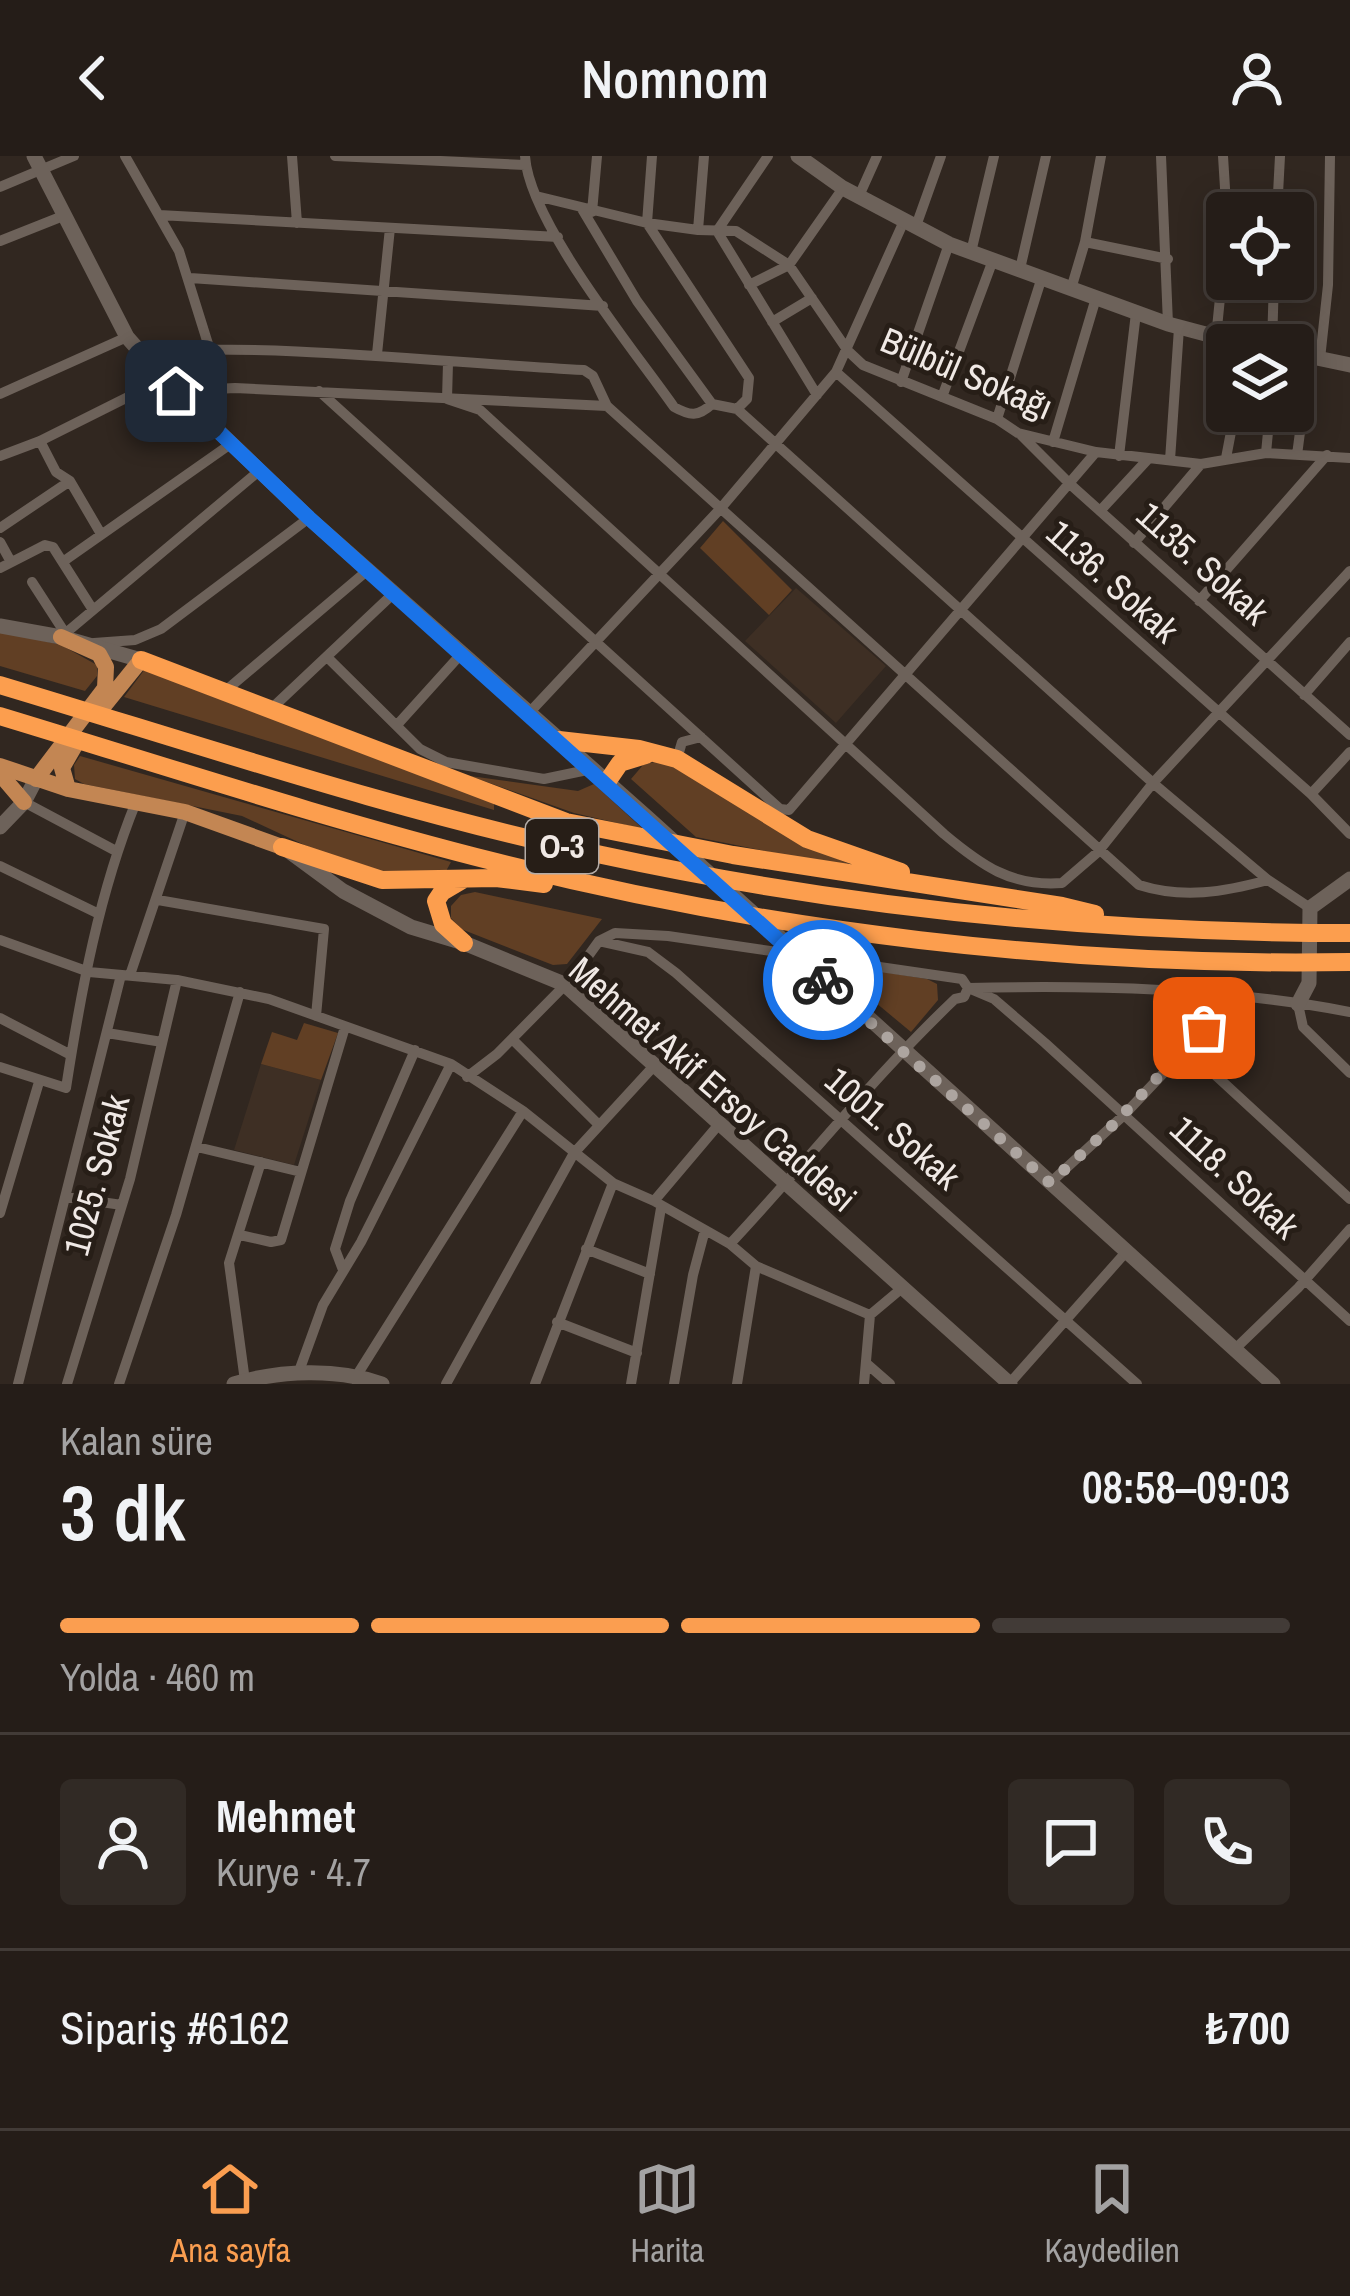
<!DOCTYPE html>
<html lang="tr">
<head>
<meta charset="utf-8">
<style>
	:root { --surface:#251d18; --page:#312a25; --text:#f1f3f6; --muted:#a3a2a2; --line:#423b37; --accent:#fb9e50 }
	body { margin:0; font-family:"Archivo Narrow",sans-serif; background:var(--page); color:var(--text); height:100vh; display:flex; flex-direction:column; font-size:45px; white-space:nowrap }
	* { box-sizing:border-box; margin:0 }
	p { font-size:39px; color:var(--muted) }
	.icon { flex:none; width:66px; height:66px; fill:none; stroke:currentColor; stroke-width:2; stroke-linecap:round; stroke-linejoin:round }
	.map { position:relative; height:1228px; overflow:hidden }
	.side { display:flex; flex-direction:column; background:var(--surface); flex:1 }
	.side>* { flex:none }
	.tools { position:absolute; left:1206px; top:36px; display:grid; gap:24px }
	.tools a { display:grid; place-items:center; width:108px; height:108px; border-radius:12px; background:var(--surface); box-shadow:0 6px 30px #0003,0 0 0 3px var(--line); font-size:60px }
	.pin { position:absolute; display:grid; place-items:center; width:102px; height:102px; color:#fff; margin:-51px; border-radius:24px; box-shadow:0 6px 18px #0006 }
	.courier { position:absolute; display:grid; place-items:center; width:120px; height:120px; margin:-60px; border:9px solid #1a73e8; border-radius:50%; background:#fff; color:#222; box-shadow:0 3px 15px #0007 }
	.head em { font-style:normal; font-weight:600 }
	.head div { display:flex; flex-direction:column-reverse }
	.head { display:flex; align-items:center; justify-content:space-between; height:204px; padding:0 60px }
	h1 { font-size:78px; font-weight:600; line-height:90px }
	.bar { display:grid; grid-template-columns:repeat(4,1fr); gap:18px 12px; align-content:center; height:144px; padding:0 60px }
	.bar i { height:15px; border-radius:9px; background:var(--line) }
	.bar .selected { background:var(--accent) }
	.bar p { grid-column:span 4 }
	.line { display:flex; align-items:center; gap:30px; padding:0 60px; border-top:3px solid var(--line) }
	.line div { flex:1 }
	.round { display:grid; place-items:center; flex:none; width:126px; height:126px; border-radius:12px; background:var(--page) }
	header { display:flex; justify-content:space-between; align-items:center; height:156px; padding:0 60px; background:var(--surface); font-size:54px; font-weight:600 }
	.tab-bar { display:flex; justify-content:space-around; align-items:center; height:168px; border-top:3px solid var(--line); background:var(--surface); font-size:33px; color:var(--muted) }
	.tab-bar a { display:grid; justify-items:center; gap:6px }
	.tab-bar .selected { color:var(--accent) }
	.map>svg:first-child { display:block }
	.built { fill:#3e2f24 }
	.green { fill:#613f24 }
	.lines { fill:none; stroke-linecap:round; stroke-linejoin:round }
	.street { stroke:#6d625a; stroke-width:10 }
	.secondary { stroke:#6d625a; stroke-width:15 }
	.primary { stroke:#c38653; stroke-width:16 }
	.highway { stroke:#fc9e4e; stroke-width:18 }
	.done { stroke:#ada5a0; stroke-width:12; stroke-dasharray:0 21.6 }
	.route { stroke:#1a73e8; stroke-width:15 }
	.labels { text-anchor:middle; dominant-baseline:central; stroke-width:10; stroke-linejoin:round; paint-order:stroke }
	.shield { fill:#271e17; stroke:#b4aca7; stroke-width:3 }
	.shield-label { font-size:33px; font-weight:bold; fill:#f0e9e5 }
	.street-label { font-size:36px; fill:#f0e9e5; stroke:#271e17 }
</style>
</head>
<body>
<header><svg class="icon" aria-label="back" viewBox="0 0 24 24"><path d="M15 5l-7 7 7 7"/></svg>Nomnom<svg class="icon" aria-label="person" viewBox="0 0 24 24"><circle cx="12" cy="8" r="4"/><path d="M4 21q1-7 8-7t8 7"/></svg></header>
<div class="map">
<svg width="1350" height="1228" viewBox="0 0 1350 1228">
	<rect width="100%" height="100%" fill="#312720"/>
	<!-- built -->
	<path class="built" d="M796 432 886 510 836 567 745 485Z
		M261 908 321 924 294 1009 234 994Z"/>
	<!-- green -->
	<path class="green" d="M723 365 792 434 769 459 700 392Z
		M0 475 61 489 97 509V520L85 535 0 510Z
		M145 513 494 644V654L124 541Z
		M80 600 451 706 445 717H378L339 705 242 660 84 628 75 623 74 609Z
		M655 606H670L805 689 868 716 696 681 631 623 643 609Z
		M470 620 578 635 594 628 643 673 574 657Z
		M475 736 602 763 567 808 553 809 461 773 451 762V750L461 739Z
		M828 807 927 823 937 828 938 844 911 876Z
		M304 867 338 877 321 924 261 908 272 876 297 884Z"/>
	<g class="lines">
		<!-- street -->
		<path class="street" d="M125 0 179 95 209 191
			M292 0 297 67
			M335 0 525 9
			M525 0C529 66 634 194 674 251 690 260 698 261 712 248L737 253 747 243 749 222 647 67 652 0
			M768 0 717 75 817 239
			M1161 0 1168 168
			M1223 0 1227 64
			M0 31 74 0
			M536 40 647 67 698 74 736 75 789 109 848 195 863 209 997 263 1018 277 1096 296 1201 308 1266 297 1350 302
			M859 40 877 0
			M582 53 637 145 712 248
			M592 56 597 0
			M1277 57 1280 0
			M159 59 558 81
			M916 70 941 0
			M698 74 704 0
			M0 85 63 60
			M1085 86 1168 103
			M971 96 994 0
			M1020 113 1046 0
			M190 122 603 150
			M749 129 789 109 843 32
			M1071 133 1085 86 1101 0
			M772 166 812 142
			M1216 182 1227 72
			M1272 189 1274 123
			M138 195C287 188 435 206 584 214L593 220 607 250 1139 729C1183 743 1224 736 1268 724
			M377 198 390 72
			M1320 203 1328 129 1330 0
			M448 207 447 243 480 254 944 678C981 709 1011 731 1062 727L1098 696 1153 627 1350 415
			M836 216 1311 638 1350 678
			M901 226 949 88
			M176 235 235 232 607 250
			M319 235 780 653 789 654 1096 296
			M0 238 127 181
			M942 241 993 104
			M737 253 1153 627 1268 724 1310 752
			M997 263 1042 121
			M1021 279 1071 329 1350 579
			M40 285 56 316 70 325 101 378
			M1053 286 1096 142
			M1266 297 1270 255
			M1297 299 1310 200
			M0 300 40 285 164 223
			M1119 300 1136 157
			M1226 302 1235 255
			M1170 304 1179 172
			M1100 355 1149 302
			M0 372 70 325
			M0 386 11 406
			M1134 387 1201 308
			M64 405 232 287
			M0 412 45 389 53 391 93 454
			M32 426 65 477
			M1199 445 1327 299
			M61 481 259 315
			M94 487 135 484 161 473 309 362
			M327 501 420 593 446 606 544 623 592 613
			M224 536 368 414
			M1304 539 1350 486
			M270 554 394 437
			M529 557 721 352 836 216 904 65
			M397 569 462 497
			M677 603 682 586 701 581
			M1311 638 1350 596
			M24 646 116 695
			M0 710 99 758
			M158 744 324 773 316 860
			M0 784 89 816 177 824 269 843 451 908 523 955 613 1027 654 1045 730 1088 756 1110 870 1159 864 1228
			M599 785 648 796 676 817 1137 1228
			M130 819 185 656
			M1298 848 1303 871 1350 917
			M0 862 71 899
			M107 877 162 886
			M512 883 599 969
			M1186 892 1350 1043
			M0 911 66 932C81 835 99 737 136 646
			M467 921 497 898 573 821 599 785 615 777 668 780 962 823 968 832 994 843 1045 887 1350 1165
			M197 991 301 1016
			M1050 1027 1124 959 1236 840
			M66 1041 122 1049
			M654 1045 720 967
			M0 1057 39 926
			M240 1079 271 1086 281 1084 345 871
			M730 1088C806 1007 874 920 955 843L964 841 968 832C1095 829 1226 832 1350 856
			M586 1093 650 1118
			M343 1114 335 1093 350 1045 415 894
			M870 1159 901 1133
			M557 1166 637 1197
			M1235 1193 1298 1132 1350 1073
			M866 1207 890 1228
			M298 1218 323 1149 361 1086 451 908
			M245 1225 229 1107 261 1006
			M18 1228 121 819
			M67 1228 130 1023 177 824
			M119 1228 176 1059 240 836
			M357 1228V1219L523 955
			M446 1228 574 997 653 911
			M535 1228 613 1027
			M631 1228 661 1052
			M674 1228 693 1119 705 1074
			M737 1228 756 1110
			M1009 1228 1126 1096"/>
		<!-- secondary -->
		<path class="secondary" d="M34 0 127 181 164 223 309 362 648 662 1273 1228
			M798 0 843 32 949 88 1168 168 1247 189
			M1293 197 1350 209
			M0 470 61 481 141 504
			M0 671 24 646 36 623
			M290 696 343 735 411 771 464 787 564 828 1010 1228
			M1298 848 1309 827 1310 752 1350 723
			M234 1228C280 1214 337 1212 382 1228"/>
		<!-- primary -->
		<path class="primary" d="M103 551 141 504
			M0 610 68 633 185 656 282 691
			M0 618 24 646
			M36 623 105 532 106 511 99 498 61 481
			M68 633 62 612 77 586"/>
		<!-- highway -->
		<path class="highway" d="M141 504 566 666 733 699 1062 750 1095 758
			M0 529C200 589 398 656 602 699 847 752 1100 777 1350 777
			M0 560C165 610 329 664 496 706 772 776 1065 811 1350 806
			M559 584 639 593 677 603 807 683 901 716
			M607 626 620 607 646 599
			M282 691 382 724 496 722 544 728
			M464 787 443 768 436 745 442 736 464 723"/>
	</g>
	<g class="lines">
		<!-- done -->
		<path class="done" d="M823 824 1050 1027 1115 967 1204 872"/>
		<!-- route -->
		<path class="route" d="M176 235 309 362 823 824"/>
	</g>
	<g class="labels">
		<!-- shield labels -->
		<rect class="shield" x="526" y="663" width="72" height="54" rx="9"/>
		<g class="shield-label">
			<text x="562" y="690">O-3</text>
		</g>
		<!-- street labels -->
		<g class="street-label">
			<text transform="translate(967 217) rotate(23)">Bülbül Sokağı</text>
			<text transform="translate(1203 407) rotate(42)">1135. Sokak</text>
			<text transform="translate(1113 425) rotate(42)">1136. Sokak</text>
			<text transform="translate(713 928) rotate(41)">Mehmet Akif Ersoy Caddesi</text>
			<text transform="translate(893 972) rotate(41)">1001. Sokak</text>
			<text transform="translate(96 1019) rotate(-75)">1025. Sokak</text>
			<text transform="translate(1235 1021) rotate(43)">1118. Sokak</text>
		</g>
	</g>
</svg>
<div class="tools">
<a><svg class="icon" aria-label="locate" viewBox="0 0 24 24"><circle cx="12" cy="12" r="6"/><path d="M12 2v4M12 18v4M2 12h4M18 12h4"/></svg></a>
<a><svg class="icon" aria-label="layers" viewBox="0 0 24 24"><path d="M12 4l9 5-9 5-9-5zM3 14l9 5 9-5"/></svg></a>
</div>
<div class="pin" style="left:1204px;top:872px;background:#ea580c"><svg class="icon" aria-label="bag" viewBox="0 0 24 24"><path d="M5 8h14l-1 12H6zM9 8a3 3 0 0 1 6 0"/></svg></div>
<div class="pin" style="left:176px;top:235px;background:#1f2937"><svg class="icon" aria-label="home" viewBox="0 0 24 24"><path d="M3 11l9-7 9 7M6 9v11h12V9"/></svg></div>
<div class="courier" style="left:823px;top:824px"><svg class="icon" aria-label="bike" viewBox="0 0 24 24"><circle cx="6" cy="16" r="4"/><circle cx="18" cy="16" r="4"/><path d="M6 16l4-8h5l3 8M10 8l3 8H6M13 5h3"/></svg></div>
</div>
<section class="side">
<div class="head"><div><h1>3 dk</h1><p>Kalan süre</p></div><em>08:58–09:03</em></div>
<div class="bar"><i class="selected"></i><i class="selected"></i><i class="selected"></i><i></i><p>Yolda · 460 m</p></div>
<div class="line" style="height:216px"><a class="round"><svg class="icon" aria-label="person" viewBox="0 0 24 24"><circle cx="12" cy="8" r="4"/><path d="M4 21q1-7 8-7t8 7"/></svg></a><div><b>Mehmet</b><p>Kurye · 4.7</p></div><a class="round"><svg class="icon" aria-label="chat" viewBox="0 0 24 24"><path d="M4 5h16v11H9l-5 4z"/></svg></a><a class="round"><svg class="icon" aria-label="phone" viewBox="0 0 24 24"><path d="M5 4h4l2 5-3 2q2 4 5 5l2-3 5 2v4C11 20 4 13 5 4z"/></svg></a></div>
<div class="line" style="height:156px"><div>Sipariş #6162</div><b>₺700</b></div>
</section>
<nav class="tab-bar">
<a class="selected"><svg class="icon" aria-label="home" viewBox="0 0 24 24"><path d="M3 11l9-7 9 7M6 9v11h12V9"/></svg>Ana sayfa</a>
<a><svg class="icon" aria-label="map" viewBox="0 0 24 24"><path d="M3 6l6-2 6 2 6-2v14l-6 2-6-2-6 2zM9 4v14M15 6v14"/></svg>Harita</a>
<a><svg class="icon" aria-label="saved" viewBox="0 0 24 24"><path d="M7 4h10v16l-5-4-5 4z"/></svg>Kaydedilen</a>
</nav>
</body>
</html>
